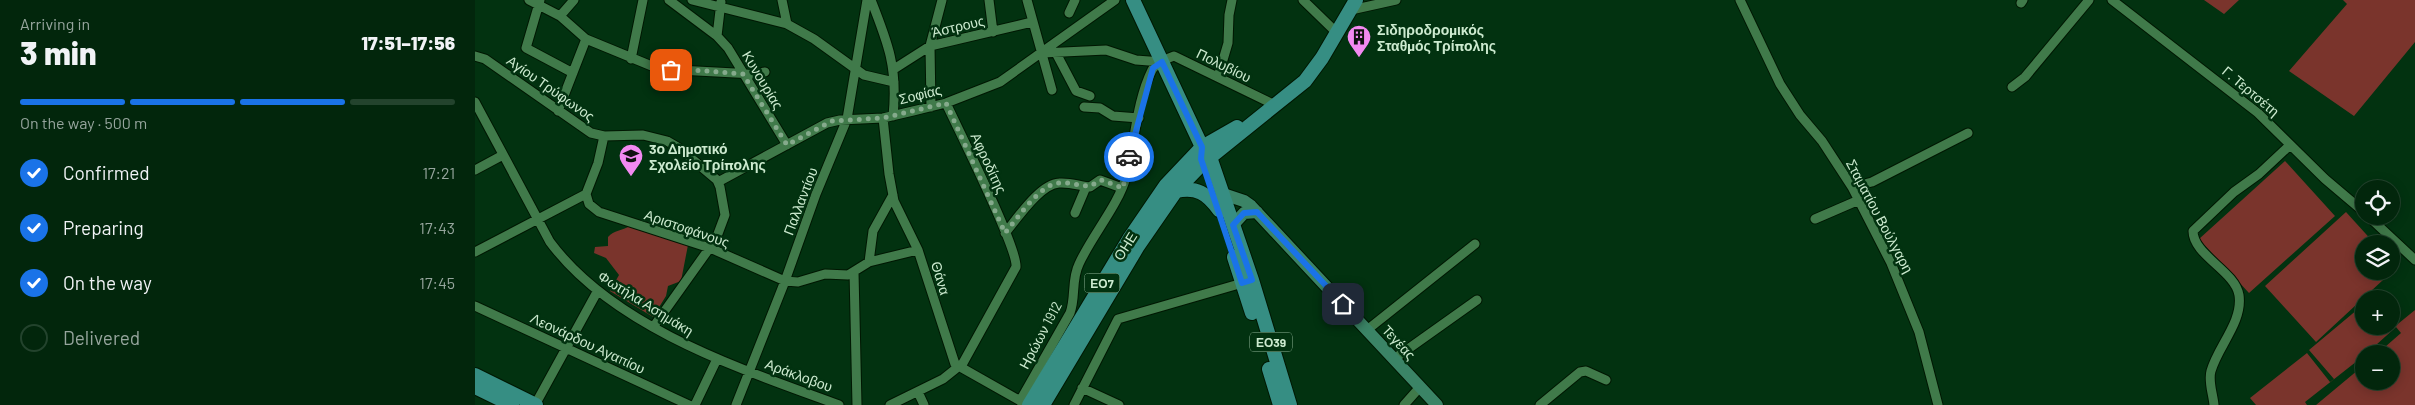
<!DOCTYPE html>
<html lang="en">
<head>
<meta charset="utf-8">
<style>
	:root { --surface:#02260c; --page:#10321a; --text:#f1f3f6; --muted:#96a59d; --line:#23432d; --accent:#1a73e8 }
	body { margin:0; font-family:Barlow,sans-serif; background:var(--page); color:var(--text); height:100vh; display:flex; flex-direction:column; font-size:19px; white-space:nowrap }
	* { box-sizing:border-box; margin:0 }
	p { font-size:16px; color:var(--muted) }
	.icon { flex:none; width:28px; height:28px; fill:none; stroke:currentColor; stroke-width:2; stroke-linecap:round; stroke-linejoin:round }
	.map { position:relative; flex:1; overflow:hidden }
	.sheet { display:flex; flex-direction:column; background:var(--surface); width:475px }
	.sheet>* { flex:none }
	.buttons { position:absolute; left:1880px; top:180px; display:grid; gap:10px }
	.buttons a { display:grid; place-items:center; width:45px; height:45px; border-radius:50%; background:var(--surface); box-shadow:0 2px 12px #0003,0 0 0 1px var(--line); font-size:25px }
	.pin { position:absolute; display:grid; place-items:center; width:42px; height:42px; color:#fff; margin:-21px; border-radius:10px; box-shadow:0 2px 8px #0006 }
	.courier { position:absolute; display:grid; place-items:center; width:50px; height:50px; margin:-25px; border:4px solid #1a73e8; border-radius:50%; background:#fff; color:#222; box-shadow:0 1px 6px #0007 }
	.summary em { font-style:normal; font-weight:800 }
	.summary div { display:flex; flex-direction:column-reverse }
	.summary { display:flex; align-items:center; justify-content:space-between; height:85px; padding:0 20px }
	h1 { font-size:32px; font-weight:800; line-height:38px }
	.bar { display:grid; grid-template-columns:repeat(4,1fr); gap:8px 5px; align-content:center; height:60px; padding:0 20px }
	.bar i { height:6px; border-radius:4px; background:var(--line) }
	.bar .selected { background:var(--accent) }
	.bar p { grid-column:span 4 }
	ol { padding:0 20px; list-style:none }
	li { display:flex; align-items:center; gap:15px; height:55px }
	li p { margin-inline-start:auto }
	li .icon { padding:5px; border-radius:50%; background:var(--accent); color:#fff; stroke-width:4 }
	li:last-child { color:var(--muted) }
	li i { width:28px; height:28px; border:2px solid var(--line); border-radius:50% }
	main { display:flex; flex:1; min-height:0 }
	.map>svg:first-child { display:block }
	.green { fill:#7a342c }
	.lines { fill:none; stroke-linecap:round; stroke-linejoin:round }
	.minor-casing { stroke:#001702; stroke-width:11 }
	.secondary-casing { stroke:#001702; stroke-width:14 }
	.primary-casing { stroke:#001702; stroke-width:16 }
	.minor { stroke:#407a4a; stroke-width:9 }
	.secondary { stroke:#3b8466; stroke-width:12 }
	.primary { stroke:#368e83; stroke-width:14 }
	.done { stroke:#85aa8c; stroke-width:5; stroke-dasharray:0 9 }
	.route { stroke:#1a73e8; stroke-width:6 }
	.labels { text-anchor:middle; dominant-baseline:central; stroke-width:5; stroke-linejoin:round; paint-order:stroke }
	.shield { fill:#023210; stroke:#8fb396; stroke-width:1 }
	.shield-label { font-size:12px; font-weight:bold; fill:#cceacf }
	.street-label { font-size:14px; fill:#cceacf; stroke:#023210 }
	.poi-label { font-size:14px; font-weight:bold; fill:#cceacf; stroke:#023210; text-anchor:start }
</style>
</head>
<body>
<main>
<section class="sheet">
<div class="summary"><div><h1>3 min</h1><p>Arriving in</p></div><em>17:51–17:56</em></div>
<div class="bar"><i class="selected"></i><i class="selected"></i><i class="selected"></i><i></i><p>On the way · 500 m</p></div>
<ol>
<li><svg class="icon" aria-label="check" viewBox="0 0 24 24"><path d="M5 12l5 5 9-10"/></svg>Confirmed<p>17:21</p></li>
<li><svg class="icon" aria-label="check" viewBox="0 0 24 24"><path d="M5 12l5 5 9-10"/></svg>Preparing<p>17:43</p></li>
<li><svg class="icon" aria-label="check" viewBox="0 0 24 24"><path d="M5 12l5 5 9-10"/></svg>On the way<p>17:45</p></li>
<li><i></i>Delivered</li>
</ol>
</section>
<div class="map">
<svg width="1940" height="405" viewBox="0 0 1940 405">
	<rect width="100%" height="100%" fill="#023210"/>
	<!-- green -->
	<path class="green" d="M1729 0H1764L1749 14Z
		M1868 0H1940V42L1879 116 1814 71 1872 4Z
		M1810 161 1860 216 1774 293 1724 239Z
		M1871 212 1900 244H1889V271H1916V261L1922 267 1841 342 1790 286Z
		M155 226 213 245 206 281 193 286 191 296 178 317 135 291 144 275 131 258 119 253 120 247 133 246V237C139 230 147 231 155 226Z
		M1889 304V326H1909L1913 332 1940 310V405H1841L1889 365V381H1916V354H1902L1926 333 1921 327 1891 354 1830 402 1832 405H1781L1775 398 1832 353 1855 382 1859 379 1834 350Z"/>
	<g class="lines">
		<defs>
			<path id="minor" d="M54 0 85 16 111 39 184 69 279 74 290 72
				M65 0 51 48 98 73
				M194 0 242 36 253 48 312 145
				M217 0 312 24 339 39 389 75 419 82
				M307 0 312 24
				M396 0C413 43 423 68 418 116
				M514 0 518 32
				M552 0 577 90
				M828 0 862 33
				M1265 0 1305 84 1325 115 1347 141 1377 187 1416 263 1444 332 1463 405
				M1637 0 1783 113 1850 179 1889 212
				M1546 3 1548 0
				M876 10 921 0
				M594 13 600 0
				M85 16 99 0
				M242 36 246 2
				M567 53 631 50 661 60 687 62
				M581 53 601 91 615 96
				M0 56 10 59 116 133 129 136 168 135 192 141 204 148 242 180 245 187 250 215 241 239 179 326
				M156 59 168 0
				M419 69 455 46 557 22
				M743 77 753 43 754 15 757 0
				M1537 87 1550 77 1614 0
				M0 102 75 242C139 328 266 369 364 405
				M456 107 455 46 467 0
				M609 107 625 108 638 116 664 118
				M83 111 111 39
				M408 118 414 174 419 201 443 250 480 364 549 403
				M0 170 28 155
				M243 182 352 123 365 120 408 118 438 111 471 103 525 82 640 0
				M1377 187 1397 182 1493 133
				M111 194 114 204 124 212 235 248 310 281 323 282 350 274 373 275 394 262 443 250
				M600 213 611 187
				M1893 216 1940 260
				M1340 219 1384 200
				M530 233C542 219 565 184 584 183 595 182 605 186 615 187L625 180 647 188
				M0 252 111 194 123 163 129 136
				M394 262 398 231 418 195
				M379 272 382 405
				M0 306 214 405
				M892 330 1000 244
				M919 359 1002 300
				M607 388 644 405
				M443 392 449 405
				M545 401 595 313C601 297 596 280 604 264 616 237 644 204 651 177 660 143 661 102 677 70 680 64 693 58 699 56L800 105
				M60 405 122 292
				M220 405 242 359
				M261 405 310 281 341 194 372 119 392 0
				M415 405 468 379 488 363 541 267C543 248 483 129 471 103
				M599 405 643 319 771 282
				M929 405 945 387
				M1065 405 1105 372 1111 371 1131 380
				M1739 405C1738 394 1733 381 1736 371 1743 346 1768 322 1764 295 1760 271 1718 255 1718 231L1759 192 1784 174 1815 145"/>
			<path id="secondary" d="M748 194 769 201 776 206 962 405
				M758 225 769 213 782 212"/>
			<path id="primary" d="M658 0 727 147 735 157 777 280 815 405
				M701 191C722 187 732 193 744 210
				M759 257 777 313
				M794 369 805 405
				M0 375 61 405
				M0 387 37 405
				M554 405 654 239 691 185 727 147 762 127
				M568 405 663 246 701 191 728 163 830 81 847 58 881 0"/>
		</defs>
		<!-- minor casing -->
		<use href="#minor" class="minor-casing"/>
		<!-- secondary casing -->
		<use href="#secondary" class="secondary-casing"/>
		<!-- primary casing -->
		<use href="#primary" class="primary-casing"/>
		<!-- minor -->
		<use href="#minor" class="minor"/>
		<!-- secondary -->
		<use href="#secondary" class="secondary"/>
		<!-- primary -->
		<use href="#primary" class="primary"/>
	</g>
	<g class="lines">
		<!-- done -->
		<path class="done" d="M196 70H218L268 74 312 145 357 121 408 118 471 103 530 233C542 219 565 184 584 183 595 182 605 186 615 186L626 180 648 188 654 157"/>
		<!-- route -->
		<path class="route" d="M654 157 678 68 687 62 727 147 726 159 767 283 777 280 758 225 769 213 782 212 868 304"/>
	</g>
	<!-- icons -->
	<defs>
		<symbol id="building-pin" viewBox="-11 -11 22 30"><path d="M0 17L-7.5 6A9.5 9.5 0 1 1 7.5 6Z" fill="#f389f1" stroke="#023210"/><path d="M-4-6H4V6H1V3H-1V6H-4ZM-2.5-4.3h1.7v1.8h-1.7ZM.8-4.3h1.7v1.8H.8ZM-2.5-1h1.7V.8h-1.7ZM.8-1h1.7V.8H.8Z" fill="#111"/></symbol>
		<symbol id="school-pin" viewBox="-11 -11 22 30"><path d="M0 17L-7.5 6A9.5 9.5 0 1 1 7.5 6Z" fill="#f389f1" stroke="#023210"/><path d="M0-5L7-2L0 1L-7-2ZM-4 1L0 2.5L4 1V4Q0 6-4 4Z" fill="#111"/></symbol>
	</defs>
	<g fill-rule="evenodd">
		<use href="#building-pin" x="870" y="23" width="28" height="38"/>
		<use href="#school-pin" x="142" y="142" width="28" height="38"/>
	</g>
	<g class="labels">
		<!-- shield labels -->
		<g class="shield">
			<rect x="609.5" y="273.5" width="35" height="19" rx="4"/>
			<rect x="775" y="332.5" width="42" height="19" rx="4"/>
		</g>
		<g class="shield-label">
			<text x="627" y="283">ΕΟ7</text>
			<text x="796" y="342">ΕΟ39</text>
		</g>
		<!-- street labels -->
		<g class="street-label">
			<text transform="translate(483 26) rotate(-13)">Άστρους</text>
			<text transform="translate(749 65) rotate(26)">Πολυβίου</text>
			<text transform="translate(288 80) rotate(59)">Κυνουρίας</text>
			<text transform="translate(76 88) rotate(35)">Αγίου Τρύφωνος</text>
			<text transform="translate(1776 91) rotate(40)">Γ. Τερτσέτη</text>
			<text transform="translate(445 94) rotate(-14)">Σοφίας</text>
			<text transform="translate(514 163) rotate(65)">Αφροδίτης</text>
			<text transform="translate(325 201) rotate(-69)">Παλλαντίου</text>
			<text transform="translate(1405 216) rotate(62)">Σταματίου Βούλγαρη</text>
			<text transform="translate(212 228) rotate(19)">Αριστοφάνους</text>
			<text transform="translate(650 246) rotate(-58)">ΟΗΕ</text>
			<text transform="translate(466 278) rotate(73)">Θάνα</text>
			<text transform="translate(171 303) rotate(32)">Φωτήλα Ασημάκη</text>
			<text transform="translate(565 335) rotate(-62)">Ηρώων 1912</text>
			<text transform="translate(924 342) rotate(47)">Τεγέας</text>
			<text transform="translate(113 343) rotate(25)">Λεονάρδου Αγαπίου</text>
			<text transform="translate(324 375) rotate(20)">Αράκλοβου</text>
		</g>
		<!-- poi labels -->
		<g class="poi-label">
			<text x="902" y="29">Σιδηροδρομικός<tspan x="902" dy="16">Σταθμός Τρίπολης</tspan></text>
			<text x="174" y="148">3ο Δημοτικό<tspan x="174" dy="16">Σχολείο Τρίπολης</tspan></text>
		</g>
	</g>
</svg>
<div class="buttons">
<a><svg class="icon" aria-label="locate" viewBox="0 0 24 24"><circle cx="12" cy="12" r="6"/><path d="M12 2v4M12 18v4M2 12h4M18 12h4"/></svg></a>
<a><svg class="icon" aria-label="layers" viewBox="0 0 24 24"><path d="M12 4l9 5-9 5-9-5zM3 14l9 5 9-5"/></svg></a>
<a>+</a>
<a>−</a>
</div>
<div class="pin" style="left:196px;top:70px;background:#ea580c"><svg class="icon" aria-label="bag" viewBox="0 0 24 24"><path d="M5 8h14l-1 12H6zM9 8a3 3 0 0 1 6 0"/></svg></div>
<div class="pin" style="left:868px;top:304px;background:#1f2937"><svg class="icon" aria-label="home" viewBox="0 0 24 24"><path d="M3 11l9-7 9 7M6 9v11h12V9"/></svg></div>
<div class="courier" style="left:654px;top:157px"><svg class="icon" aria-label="car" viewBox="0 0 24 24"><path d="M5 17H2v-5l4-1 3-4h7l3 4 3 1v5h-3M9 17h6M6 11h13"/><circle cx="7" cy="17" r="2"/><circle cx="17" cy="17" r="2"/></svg></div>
</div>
</main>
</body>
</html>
